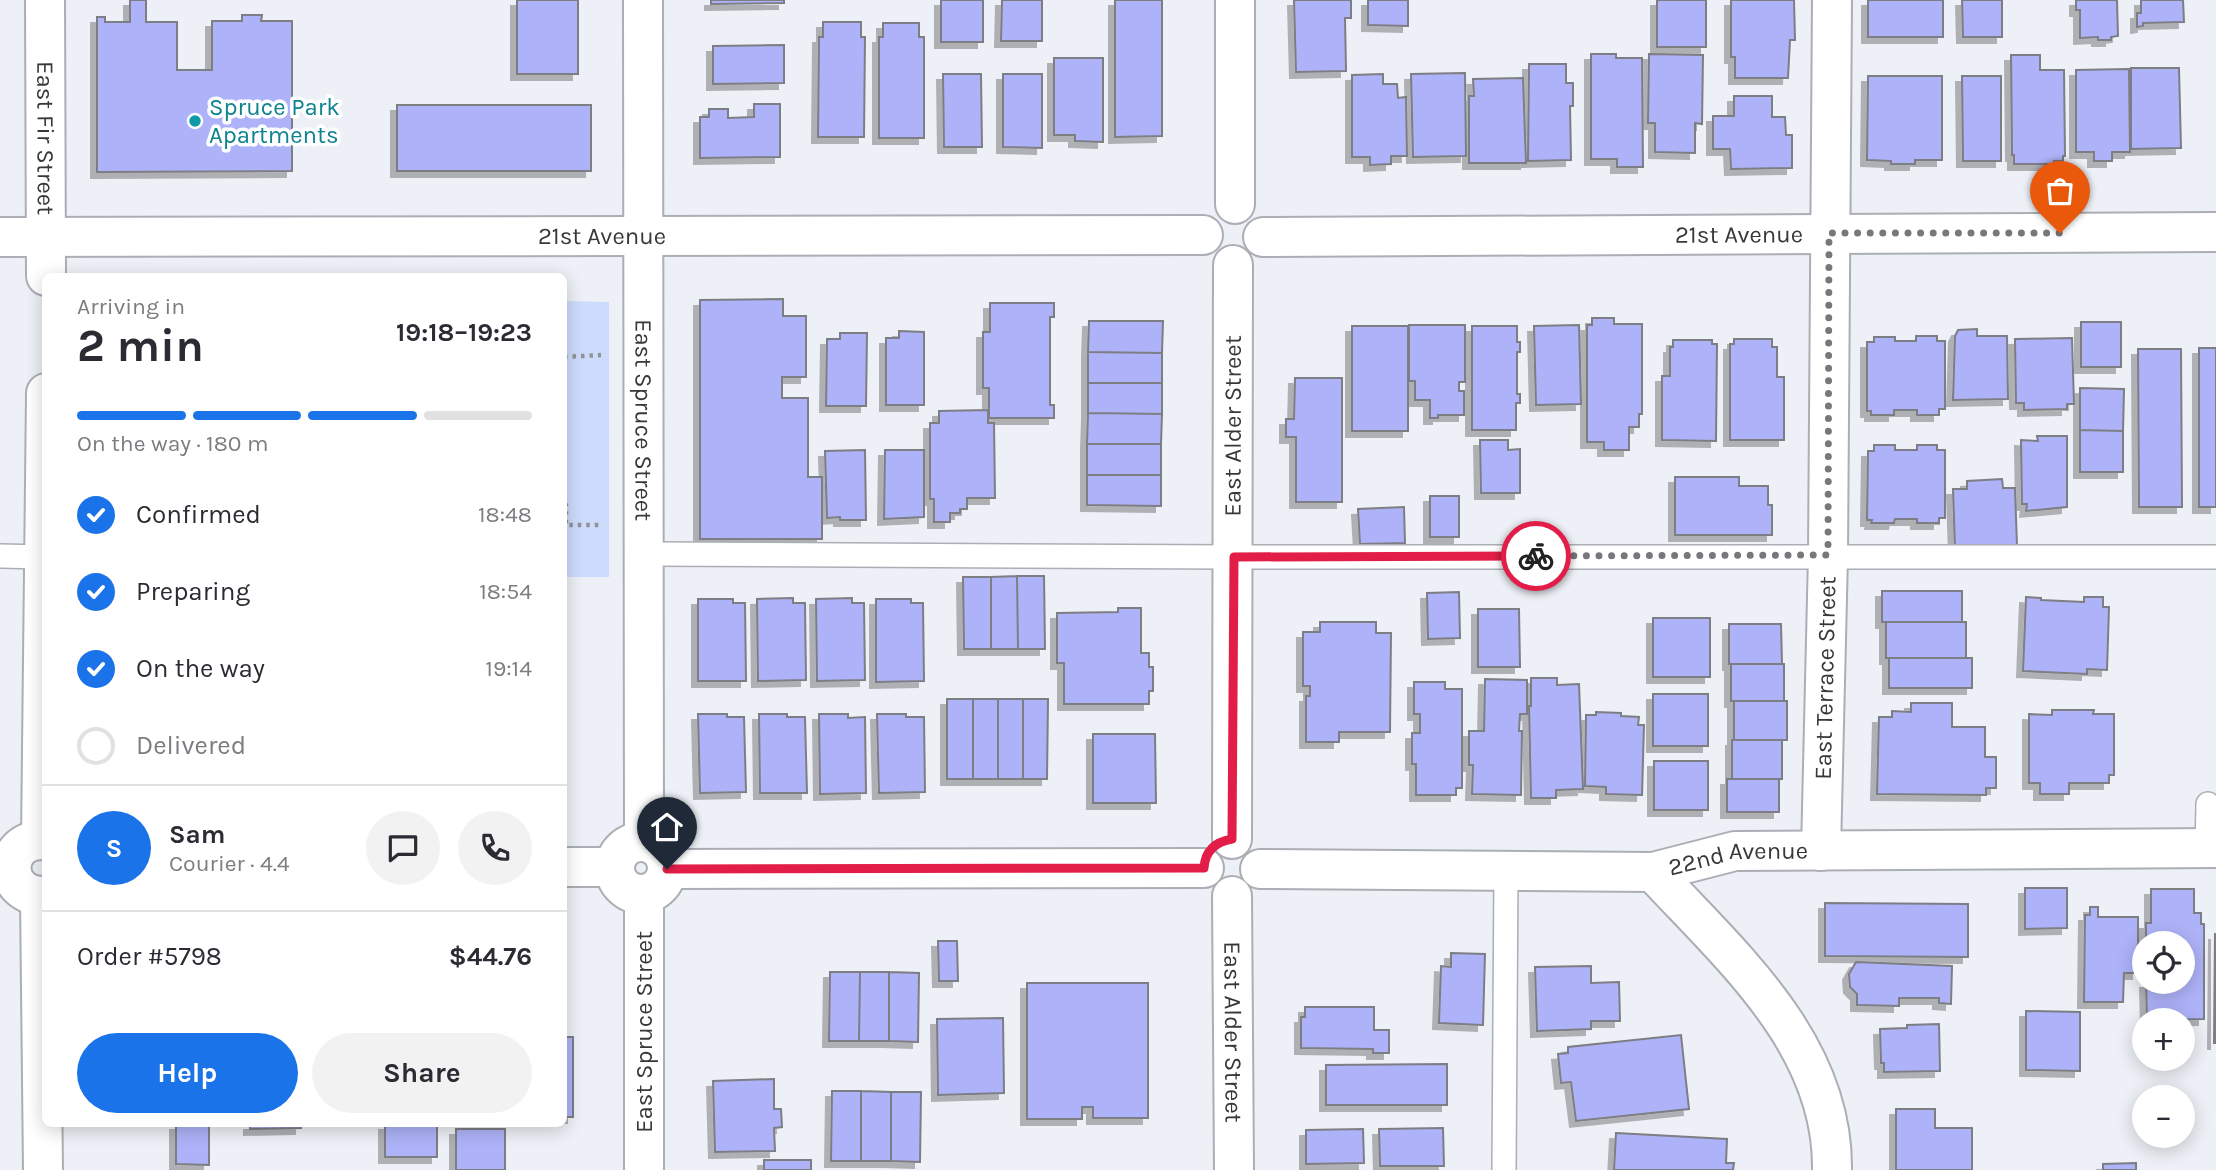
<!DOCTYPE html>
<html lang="en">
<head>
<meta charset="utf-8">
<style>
	:root { --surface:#fff; --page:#f2f2f3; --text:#2b2b33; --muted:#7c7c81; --line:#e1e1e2; --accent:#1a73e8 }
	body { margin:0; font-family:Karla,sans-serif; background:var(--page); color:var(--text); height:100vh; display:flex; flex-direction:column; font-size:26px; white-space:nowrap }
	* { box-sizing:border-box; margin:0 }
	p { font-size:23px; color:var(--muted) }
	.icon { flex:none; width:38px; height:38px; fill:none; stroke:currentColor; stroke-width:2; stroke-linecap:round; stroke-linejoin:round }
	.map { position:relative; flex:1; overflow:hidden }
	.sheet { position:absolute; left:42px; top:273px; width:525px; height:854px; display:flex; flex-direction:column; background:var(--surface); border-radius:10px; box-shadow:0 4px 18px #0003 }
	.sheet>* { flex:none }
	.tools { position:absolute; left:2132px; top:931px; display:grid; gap:14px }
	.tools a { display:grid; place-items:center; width:63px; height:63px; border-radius:50%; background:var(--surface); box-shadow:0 4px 18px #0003; font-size:35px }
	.pin { position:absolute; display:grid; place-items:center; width:60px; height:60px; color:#fff; margin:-72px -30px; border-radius:50% 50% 50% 0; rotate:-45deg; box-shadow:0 0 7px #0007 }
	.pin .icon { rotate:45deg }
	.courier { position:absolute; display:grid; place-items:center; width:70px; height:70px; margin:-35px; border:5px solid #e11d48; border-radius:50%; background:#fff; color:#222; box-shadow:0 2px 9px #0007 }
	.headline em { font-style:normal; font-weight:700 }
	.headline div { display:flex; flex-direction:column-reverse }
	.headline { display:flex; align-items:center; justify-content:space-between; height:119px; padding:0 35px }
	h1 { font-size:46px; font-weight:700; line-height:52px }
	.bar { display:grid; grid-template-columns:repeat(4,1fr); gap:10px 7px; align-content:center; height:84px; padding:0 35px }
	.bar i { height:9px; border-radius:5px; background:var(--line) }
	.bar .on { background:var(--accent) }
	.bar p { grid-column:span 4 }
	.line { display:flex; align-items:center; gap:18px; padding:0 35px; border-top:2px solid var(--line) }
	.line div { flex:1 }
	.round { display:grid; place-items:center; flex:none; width:74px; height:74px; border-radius:37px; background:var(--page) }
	ol { padding:0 35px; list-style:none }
	li { display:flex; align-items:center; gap:21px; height:77px }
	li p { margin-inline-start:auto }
	li .icon { padding:7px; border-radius:50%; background:var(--accent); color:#fff; stroke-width:4 }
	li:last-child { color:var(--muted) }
	li i { width:38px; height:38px; border:4px solid var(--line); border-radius:50% }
	.cta { display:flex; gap:14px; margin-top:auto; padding:14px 35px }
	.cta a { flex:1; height:80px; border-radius:42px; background:var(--accent); color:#fff; font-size:28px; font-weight:700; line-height:80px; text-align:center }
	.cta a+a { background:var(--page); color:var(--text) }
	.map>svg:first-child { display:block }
	.green { fill:#cddbfc }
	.building { fill:#aeb3f9; stroke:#7d7e83; stroke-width:2; filter:url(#shadow) }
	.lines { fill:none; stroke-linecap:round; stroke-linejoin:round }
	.service-casing { stroke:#abaeb4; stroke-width:26 }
	.minor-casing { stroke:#abaeb4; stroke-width:42 }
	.path { stroke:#919397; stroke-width:4.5; stroke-dasharray:3.5 5; stroke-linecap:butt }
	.service { stroke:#fff; stroke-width:23 }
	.minor { stroke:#fff; stroke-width:38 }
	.done { stroke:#77787c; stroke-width:7; stroke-dasharray:0 12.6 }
	.route { stroke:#e11d48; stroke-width:9 }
	.culture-dot { fill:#0f9aa8; stroke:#fff; stroke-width:2.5 }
	.labels { text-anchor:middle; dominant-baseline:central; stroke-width:7; stroke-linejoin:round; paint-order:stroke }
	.culture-label { font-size:24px; fill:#0d838f; stroke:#fff; text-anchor:start }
	.street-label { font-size:24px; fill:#37383a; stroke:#fff }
</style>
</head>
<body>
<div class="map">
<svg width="2216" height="1170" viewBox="0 0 2216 1170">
	<defs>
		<filter id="shadow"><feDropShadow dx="-6" dy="6" stdDeviation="0" flood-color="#0004"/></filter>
	</defs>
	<rect width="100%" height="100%" fill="#edf0f6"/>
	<!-- green -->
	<path class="green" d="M564 301 609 302V577H564Z"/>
	<!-- building -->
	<path class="building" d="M130 0H146V22H177V70H212V21H242V15H262L261 21H292V171L97 172V17H105V22H130Z
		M517 0H578V74H517Z
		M711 0H784V3L711 4Z
		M941 0H983V42H941Z
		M1002 0H1042V41H1001Z
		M1115 0H1162V136L1115 137Z
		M1294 0H1351V18H1345L1346 71 1296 72Z
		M1368 0H1408V26L1368 25Z
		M1657 0H1706V47H1657Z
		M1731 0H1794L1795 40H1790L1788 78H1735V57H1731Z
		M1868 0H1943V37H1868Z
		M1962 0H2002V37H1963Z
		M2076 0H2117L2118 36 2111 37V40H2098V37L2080 38V10H2076Z
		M2141 0H2183L2184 22 2143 23V26L2137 27V13H2141Z
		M823 22H861V37H865L864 137H818L819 37H823Z
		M883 23H919V37H924V138H879V37H883Z
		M784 45V83L713 84V46Z
		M1591 54H1616V58H1642L1643 167H1617V159H1591Z
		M1649 54 1703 55 1702 124 1695 123V153L1655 152V123H1648Z
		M2011 55H2040V70H2064L2065 156H2063V161H2054V164H2014V155H2012Z
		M1054 58H1103V142L1075 141V135H1054Z
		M1529 64H1566V83H1573V106H1570L1571 160 1528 161Z
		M2131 68H2179L2181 148 2131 149Z
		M2129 69 2130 152H2112V161H2094V152H2076V70Z
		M1465 73 1466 156 1413 157 1411 74Z
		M943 74H981L982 147H944Z
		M1003 74H1042V148L1003 147Z
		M1383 74V84H1397L1398 98 1406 97 1407 156H1391V164L1370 165V157H1352V75Z
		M1868 76H1942V160H1915V164H1891V161L1867 160Z
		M1962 76H2001V161H1963Z
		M1523 78 1526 163H1469V96H1474L1473 79Z
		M1734 96H1772V117H1785L1786 135H1792V168L1731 169 1730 149H1713V116H1734Z
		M754 104H780V157L700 158V117H709V109H728V118L754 117Z
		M397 105H591V171H397Z
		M783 299V316H806V377H782V398H808V477H822V539H700V300Z
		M990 303H1054V317H1050V405H1054V418H989V388H983V332H990Z
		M1592 318H1614V324H1642V414H1639V427H1629V450H1604V442H1587V325H1592Z
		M1089 321H1163L1162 353 1088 352Z
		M2081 322H2121V367H2081Z
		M1409 325H1465V382H1459V391H1464V415H1438V418H1430V400H1415V381H1409Z
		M1579 325 1581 404 1536 405 1534 326Z
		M1352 326H1408V431H1352Z
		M1472 326H1517V342H1520V352H1517V394H1520V403H1516V430H1472Z
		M1977 329V336H2007L2008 399 1953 400 1955 336 1958 330Z
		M899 331 924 332V405H886V338H899Z
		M840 333H867L866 406H826L827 339H840Z
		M1916 336H1937V341H1945V409H1939V415H1917V410H1894V415H1871V411H1867V342H1874V337H1895V341H1916Z
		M2072 338 2074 404H2067V409L2024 410V403H2016L2015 339Z
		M1734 339H1772V347H1777V377H1784V440H1730V344H1734Z
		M1673 340H1712V344H1717L1716 441 1662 440V376H1670V347H1673Z
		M2199 348H2216V507H2199Z
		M2138 349H2181L2182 507H2139Z
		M1088 352 1162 353V383H1088Z
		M1295 378H1342V502H1296V437H1286V419H1294Z
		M1088 383H1162V414L1088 413Z
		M2080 388 2124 389 2123 431 2080 430Z
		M988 410V423H994L995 498H967V509H960V513H950V522H934V499H930V423H939V411Z
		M1088 413 1162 414 1161 444H1087Z
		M2080 430 2123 431V472H2080Z
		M2037 436H2067V507L2026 511 2027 504H2022L2021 440 2038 441Z
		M1480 440H1508V450L1520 449V493H1481Z
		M1087 444H1161V475H1087Z
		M1874 445H1895V450H1917V445H1937V450H1945V518H1939V523H1917V519H1895L1894 523H1871L1872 520H1867L1868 451H1874Z
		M865 450 866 520H840V517L827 518 825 451Z
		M885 450H924V517L884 519Z
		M1087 475H1161V506L1087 505Z
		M1675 477H1739V486H1768V505H1772V535H1675Z
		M2002 479 2003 488H2015L2017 546 1955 549 1953 489H1967V481Z
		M1430 496H1459V537H1430Z
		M1404 507 1405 543 1360 544 1358 509Z
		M1017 576H1044L1045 649H1018Z
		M1017 576 1018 649H991V577Z
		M963 577H991V649H964Z
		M1882 591H1962V622H1882Z
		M1459 592 1460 638 1428 639 1427 593Z
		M2026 597 2041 598V600L2084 602V597H2103V607H2109L2107 670 2087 669V674L2023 671Z
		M793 598V603H805L806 680 758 681 757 599Z
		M852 598V603H864L865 680 817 681 816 599Z
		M698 599H733V603H745L746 681H698Z
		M876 599H911V603H923L924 681 876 682Z
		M1118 608H1141V653H1149V667H1153V691H1149V704H1064V663H1057V613L1118 612Z
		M1478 609H1519L1520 667H1478Z
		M1653 618H1710V677H1653Z
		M1320 622H1376V633H1391L1390 732H1339V742H1306V696H1310V686H1303V632H1320Z
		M1886 622H1966V658H1886Z
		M1729 624H1781L1782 664H1729Z
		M1889 658H1972V688H1889Z
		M1731 664H1784V701H1731Z
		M1531 678H1557V685L1579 684 1583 789 1556 790V798H1531L1529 706H1531Z
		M1485 679 1527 680V714H1520L1519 731H1522L1521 795 1472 794 1473 765H1469V731H1484Z
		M1414 682H1445V689H1462V788H1456V795H1416V764H1412V733H1420V714H1414Z
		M1653 694H1708V746H1653Z
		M947 699H973V779H947Z
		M973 699H998V779H973Z
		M998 699H1023V779H998Z
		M1023 699H1048L1047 779H1023Z
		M1734 701H1787V740H1734Z
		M1911 703H1952V727H1985V757H1996V788H1986V795L1877 794 1879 717H1892V711L1911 712Z
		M2052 710H2094L2093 714H2114V775H2109V783H2069V794H2040V783H2029V714L2052 715Z
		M1596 712 1621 713V716L1639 717 1638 725H1644L1642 795 1606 794V787L1585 786 1586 715H1596Z
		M698 714H727V717H744L746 792 700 793Z
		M759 714H787V717H805L807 793H760Z
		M819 714H848V718L865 717 866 793 820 794Z
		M877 714H906V717H924L925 792 879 793Z
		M1093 734H1155L1156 803H1093Z
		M1732 740H1782V779H1732Z
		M1654 761H1708V810H1654Z
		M1727 779H1779V812H1727Z
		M2025 888H2067V928L2025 929Z
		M2151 889H2194V913H2201V924H2204V1019L2147 1020 2146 982H2182V943H2146V923H2151Z
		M1825 903 1968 904V957L1825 956Z
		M2090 907H2098V917H2138V973H2124L2123 1002H2084L2085 915H2090Z
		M2215 934H2216V1043H2214Z
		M938 941H957L958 981H939Z
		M1451 953 1485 954 1483 1025 1439 1023 1441 966 1451 967Z
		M1856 962 1952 966 1951 1004 1939 1003V998H1899V1006L1857 1005V994L1850 987 1849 974Z
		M1591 966V983L1619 982 1620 1021H1591V1029L1537 1031 1535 967Z
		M830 972H860L859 1041H829Z
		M860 972H889V1041H859Z
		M889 972 919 973 918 1042 889 1041Z
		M1027 983H1148V1118H1093V1107H1082V1119H1027Z
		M564 997H566V1037H573V1117H564Z
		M1305 1007H1374V1030H1389V1053H1373V1049L1301 1048V1017H1305Z
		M2026 1011 2080 1012V1071L2026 1070Z
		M1003 1018 1004 1093 938 1095 937 1019Z
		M1939 1024 1940 1071 1884 1072V1063H1881L1880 1029 1907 1028V1025Z
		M1681 1035 1689 1109 1576 1121 1571 1082 1561 1083 1558 1054 1568 1053V1047Z
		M1447 1064V1105H1326V1065Z
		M774 1079V1109H781L782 1127 774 1128 775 1151 715 1152 713 1081Z
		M832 1091H861V1161H831Z
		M861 1091 891 1092V1161H861Z
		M891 1092H921L920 1162 891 1161Z
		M1896 1109H1935V1128H1972V1170H1896Z
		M176 1124H209V1165L176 1164Z
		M250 1124H301V1128L250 1129Z
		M385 1124H437V1157H385Z
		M1443 1128 1444 1166H1380L1379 1129Z
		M456 1129H505V1170H456Z
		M1363 1129 1364 1163 1306 1164V1130Z
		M1616 1133 1727 1139 1726 1163H1734L1733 1170H1614Z
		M764 1160H811V1170H764Z
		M2136 1163V1170H2103V1164Z"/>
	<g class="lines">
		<defs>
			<path id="service" d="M645 554 1234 557H2216
				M0 556 45 557
				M2207 848 2208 804
				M1504 1170 1506 871"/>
			<g id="minor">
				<path id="s1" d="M45 0 46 276"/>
				<path id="s2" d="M643 0 644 841"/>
				<path d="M1235 0V204"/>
				<path id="s3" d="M0 237 1203 235"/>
				<path id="s4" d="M1263 237 2216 232"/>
				<path id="s5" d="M1232 839 1233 265"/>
				<path d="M41 840 46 393"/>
				<path d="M46 840C0 837 0 898 46 896"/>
				<circle cx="641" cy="868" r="26"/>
				<path id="s6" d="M1821 851 1828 555 1832 0"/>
				<path d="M564 867H615"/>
				<path d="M667 869 1204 868"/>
				<path id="s7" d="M1260 869 1653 872 1735 851 2216 848"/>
				<path d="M1653 872C1732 957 1834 1045 1832 1170"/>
				<path d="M644 894V1170"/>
				<path d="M40 896 43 1170"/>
				<path id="s8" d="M1232 896 1234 1170"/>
			</g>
		</defs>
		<!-- service casing -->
		<use href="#service" class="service-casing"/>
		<!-- minor casing -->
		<use href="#minor" class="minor-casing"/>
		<!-- path -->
		<path class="path" d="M564 357 601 355
			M564 506 566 505V525H602"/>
		<!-- service -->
		<use href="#service" class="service"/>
		<!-- minor -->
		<use href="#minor" class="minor"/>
	</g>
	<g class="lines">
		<!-- done -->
		<path class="done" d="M1536 556 1828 555 1829 233H2060"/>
		<!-- route -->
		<path class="route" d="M667 869 1204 868C1205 851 1215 842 1232 839L1234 557 1536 556"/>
	</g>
	<!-- markers -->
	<circle class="culture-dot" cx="195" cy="121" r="7"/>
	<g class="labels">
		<!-- culture labels -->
		<g class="culture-label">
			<text x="209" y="107">Spruce Park<tspan x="209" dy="28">Apartments</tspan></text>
		</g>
		<!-- street labels -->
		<g class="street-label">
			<text stroke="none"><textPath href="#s1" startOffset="138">East Fir Street</textPath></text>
			<text stroke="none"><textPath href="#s4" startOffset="476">21st Avenue</textPath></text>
			<text stroke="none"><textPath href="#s3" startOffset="602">21st Avenue</textPath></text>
			<text stroke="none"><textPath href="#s2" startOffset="420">East Spruce Street</textPath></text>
			<text stroke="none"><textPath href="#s5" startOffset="413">East Alder Street</textPath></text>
			<text stroke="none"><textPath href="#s6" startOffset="173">East Terrace Street</textPath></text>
			<text stroke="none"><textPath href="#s7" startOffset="480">22nd Avenue</textPath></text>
			<text transform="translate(644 1032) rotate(-90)">East Spruce Street</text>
			<text stroke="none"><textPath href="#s8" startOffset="136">East Alder Street</textPath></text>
		</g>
	</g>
</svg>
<div class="tools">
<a><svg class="icon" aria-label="locate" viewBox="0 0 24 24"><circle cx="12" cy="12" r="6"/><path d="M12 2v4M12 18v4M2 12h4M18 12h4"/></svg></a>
<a>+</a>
<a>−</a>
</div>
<div class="pin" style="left:2060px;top:233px;background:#ea580c"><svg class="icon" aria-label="bag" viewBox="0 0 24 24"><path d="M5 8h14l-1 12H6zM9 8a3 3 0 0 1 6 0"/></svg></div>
<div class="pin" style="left:667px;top:869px;background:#1f2937"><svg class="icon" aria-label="home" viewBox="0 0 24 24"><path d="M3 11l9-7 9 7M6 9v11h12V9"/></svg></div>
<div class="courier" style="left:1536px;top:556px"><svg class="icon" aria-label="bike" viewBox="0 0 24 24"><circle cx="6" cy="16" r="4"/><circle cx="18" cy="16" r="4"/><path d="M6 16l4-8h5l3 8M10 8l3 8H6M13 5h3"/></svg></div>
<section class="sheet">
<div class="headline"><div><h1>2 min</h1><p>Arriving in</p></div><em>19:18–19:23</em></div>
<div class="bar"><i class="on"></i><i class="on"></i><i class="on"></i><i></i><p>On the way · 180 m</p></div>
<ol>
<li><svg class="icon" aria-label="check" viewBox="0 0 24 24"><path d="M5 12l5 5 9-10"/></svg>Confirmed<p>18:48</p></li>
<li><svg class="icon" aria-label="check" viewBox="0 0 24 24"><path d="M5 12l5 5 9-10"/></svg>Preparing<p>18:54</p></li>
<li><svg class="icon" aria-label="check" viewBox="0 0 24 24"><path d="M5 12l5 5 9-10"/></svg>On the way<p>19:14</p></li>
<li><i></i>Delivered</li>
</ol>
<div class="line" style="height:126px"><b class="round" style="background:var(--accent);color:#fff">S</b><div><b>Sam</b><p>Courier · 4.4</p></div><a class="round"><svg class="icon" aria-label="chat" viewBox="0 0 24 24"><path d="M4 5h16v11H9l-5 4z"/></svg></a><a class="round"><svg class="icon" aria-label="phone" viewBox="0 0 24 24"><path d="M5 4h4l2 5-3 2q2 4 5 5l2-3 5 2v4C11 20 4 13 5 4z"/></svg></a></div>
<div class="line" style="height:91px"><div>Order #5798</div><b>$44.76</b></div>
<div class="cta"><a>Help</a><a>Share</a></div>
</section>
</div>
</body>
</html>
